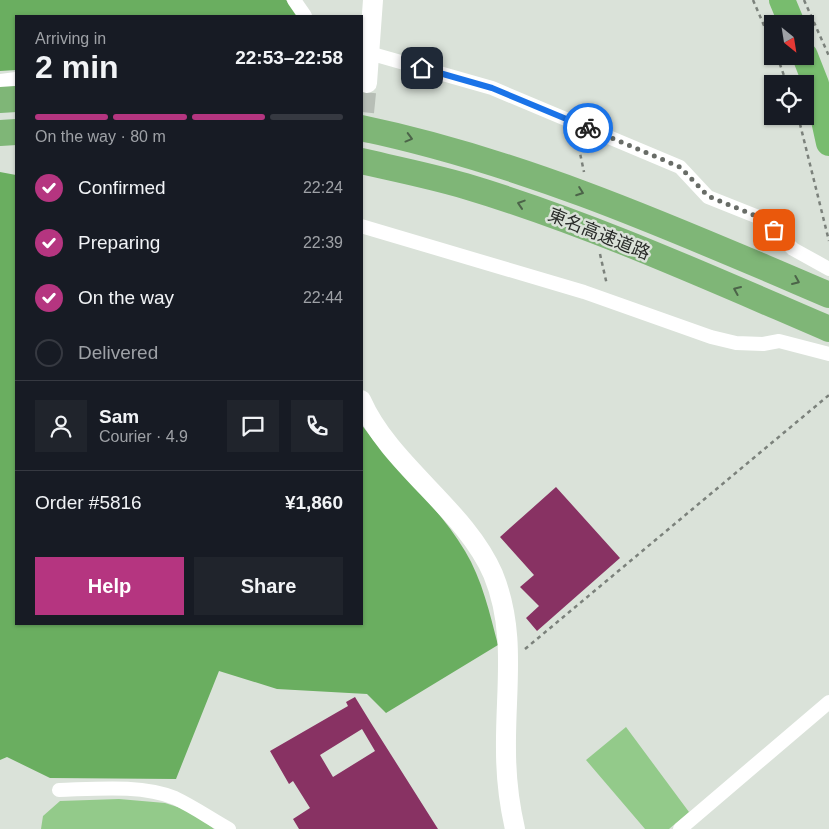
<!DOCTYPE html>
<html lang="en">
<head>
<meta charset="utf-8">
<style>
	:root { --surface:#171b24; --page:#20242c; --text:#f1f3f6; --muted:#9ea1a6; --line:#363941; --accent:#b53580 }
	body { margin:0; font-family:Helvetica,"Noto Sans JP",sans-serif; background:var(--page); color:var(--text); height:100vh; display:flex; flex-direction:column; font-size:19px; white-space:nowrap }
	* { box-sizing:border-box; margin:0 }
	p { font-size:16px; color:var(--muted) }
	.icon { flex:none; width:28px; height:28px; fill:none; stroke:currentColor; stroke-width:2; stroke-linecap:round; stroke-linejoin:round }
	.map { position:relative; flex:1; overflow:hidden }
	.side { position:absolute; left:15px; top:15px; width:348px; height:610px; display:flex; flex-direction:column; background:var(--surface); border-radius:0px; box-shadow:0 1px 4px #0004 }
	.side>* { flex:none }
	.needle { width:32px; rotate:150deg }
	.tools { position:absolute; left:764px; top:15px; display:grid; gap:10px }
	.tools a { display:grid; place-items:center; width:50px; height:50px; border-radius:0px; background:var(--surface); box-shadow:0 1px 4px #0004; font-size:25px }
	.pin { position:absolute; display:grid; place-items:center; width:42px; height:42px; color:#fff; margin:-21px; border-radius:10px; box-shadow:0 2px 8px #0006 }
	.courier { position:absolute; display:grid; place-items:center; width:50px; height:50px; margin:-25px; border:4px solid #1a73e8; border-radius:50%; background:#fff; color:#222; box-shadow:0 1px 6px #0007 }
	.summary em { font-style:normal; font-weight:700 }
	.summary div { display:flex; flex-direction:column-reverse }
	.summary { display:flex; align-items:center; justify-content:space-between; height:85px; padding:0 20px }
	h1 { font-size:32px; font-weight:700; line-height:38px }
	.bar { display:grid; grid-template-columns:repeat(4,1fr); gap:8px 5px; align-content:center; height:60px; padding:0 20px }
	.bar i { height:6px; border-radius:4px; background:var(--line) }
	.bar .selected { background:var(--accent) }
	.bar p { grid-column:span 4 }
	.line { display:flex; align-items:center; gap:12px; padding:0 20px; border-top:1px solid var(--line) }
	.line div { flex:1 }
	.round { display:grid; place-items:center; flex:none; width:52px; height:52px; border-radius:0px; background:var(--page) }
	ol { padding:0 20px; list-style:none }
	li { display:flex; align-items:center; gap:15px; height:55px }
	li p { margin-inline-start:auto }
	li .icon { padding:5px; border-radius:50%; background:var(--accent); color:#fff; stroke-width:4 }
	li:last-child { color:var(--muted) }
	li i { width:28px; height:28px; border:2px solid var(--line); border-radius:50% }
	.primary-button { display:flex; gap:10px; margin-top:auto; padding:10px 20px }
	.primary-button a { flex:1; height:58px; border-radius:0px; background:var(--accent); color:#fff; font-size:20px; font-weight:700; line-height:58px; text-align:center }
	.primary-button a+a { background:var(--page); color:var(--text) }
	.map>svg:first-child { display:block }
	.green { fill:#93ca8a }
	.forest { fill:#6aae60 }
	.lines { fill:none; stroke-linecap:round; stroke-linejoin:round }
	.river { stroke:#78bc6e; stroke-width:26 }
	.building { fill:#883263; fill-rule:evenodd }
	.secondary-tunnel { stroke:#b7beb6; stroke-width:20; stroke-dasharray:20 10; stroke-linecap:butt }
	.path { stroke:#7b817b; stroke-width:2.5; stroke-dasharray:4 4; stroke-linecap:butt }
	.street { stroke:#fff; stroke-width:14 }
	.secondary { stroke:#fff; stroke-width:20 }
	.highway { stroke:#7fb677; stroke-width:26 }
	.oneway { stroke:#4c6449 }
	.done { stroke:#686c67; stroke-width:5; stroke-dasharray:0 9 }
	.route { stroke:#1a73e8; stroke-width:6 }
	.labels { text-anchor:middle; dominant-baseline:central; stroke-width:5; stroke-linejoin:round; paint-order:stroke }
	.street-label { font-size:18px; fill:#2a2d2a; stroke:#dae2d9 }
</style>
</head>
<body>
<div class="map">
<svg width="829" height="829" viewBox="0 0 829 829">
	<rect width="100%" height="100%" fill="#dae2d9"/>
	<!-- green -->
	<path class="green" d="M626 727 689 812 669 829H645L586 760Z
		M119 799 165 803 193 812 214 829H41L43 816 60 801Z"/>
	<!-- forest -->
	<path class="forest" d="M0 0H286L298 16H16V70L0 71Z
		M0 172 16 175V624H361V424C393 468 437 504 465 551 482 579 490 614 498 645L386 713 367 694 277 689 219 671 176 779 50 778 7 757 0 760Z"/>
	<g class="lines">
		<!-- river -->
		<path class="river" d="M782 0 792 24
			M805 56 816 84 829 143"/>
	</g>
	<!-- building -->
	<path class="building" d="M556 487 620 558 537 631 526 618 539 606 520 587 534 575 500 537Z
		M355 697 371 723 438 829H299L293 819 310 808 293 781 289 784 270 751 348 706 346 702ZM362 729 375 751 333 777 320 755Z"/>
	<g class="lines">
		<!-- secondary-tunnel -->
		<path class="secondary-tunnel" d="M361 142 367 83"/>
		<!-- path -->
		<path class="path" d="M753 0 772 44
			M804 0 829 56
			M777 56 787 84
			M798 116 829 241
			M577 139 584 172
			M600 254 607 285
			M525 649 829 395"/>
		<!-- street -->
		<path class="street" d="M294 0 305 16
			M369 53 492 88 680 167 708 197 763 219 793 249 829 269
			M0 81 16 79
			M361 226 584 292 711 337 736 343 763 344 779 341 829 354
			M59 790C94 789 142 784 175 798 194 807 211 819 229 829
			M680 829 829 702"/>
		<!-- secondary -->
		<path class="secondary" d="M367 83 373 0
			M361 400C390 466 465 509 493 574 517 632 505 690 506 750 506 777 509 803 515 829"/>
		<!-- highway -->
		<path class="highway" d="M0 100 16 99
			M361 128C524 162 677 230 829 295
			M0 133 16 132
			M361 161C396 169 431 176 465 186 589 223 710 278 829 329"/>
	</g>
	<!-- one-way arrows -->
	<defs><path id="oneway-chevron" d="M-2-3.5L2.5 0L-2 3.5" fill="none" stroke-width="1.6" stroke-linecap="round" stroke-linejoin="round" transform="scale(1.25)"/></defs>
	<g class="oneway">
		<use href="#oneway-chevron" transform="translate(409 138) rotate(15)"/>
		<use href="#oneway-chevron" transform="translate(580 192) rotate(20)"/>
		<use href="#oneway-chevron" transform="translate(521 204) rotate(-162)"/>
		<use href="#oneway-chevron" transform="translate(796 281) rotate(23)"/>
		<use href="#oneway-chevron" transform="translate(737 290) rotate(-157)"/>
	</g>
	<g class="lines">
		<!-- done -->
		<path class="done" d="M588 128 680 167 708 196 763 219 774 230"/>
		<!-- route -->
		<path class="route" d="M422 68 492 88 588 128"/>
	</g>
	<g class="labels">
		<!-- street labels -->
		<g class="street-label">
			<text transform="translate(599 234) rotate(22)">東名高速道路</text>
		</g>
	</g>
</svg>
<div class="tools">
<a><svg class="needle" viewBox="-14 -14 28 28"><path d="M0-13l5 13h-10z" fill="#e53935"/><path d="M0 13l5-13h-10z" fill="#9ea1a6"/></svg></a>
<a><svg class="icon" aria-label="locate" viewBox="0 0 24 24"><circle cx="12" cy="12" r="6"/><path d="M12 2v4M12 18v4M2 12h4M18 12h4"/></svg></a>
</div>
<div class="pin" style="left:774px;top:230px;background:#ea580c"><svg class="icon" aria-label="bag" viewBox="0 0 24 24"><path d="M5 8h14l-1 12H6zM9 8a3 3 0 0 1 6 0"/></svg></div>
<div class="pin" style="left:422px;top:68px;background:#1f2937"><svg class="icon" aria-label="home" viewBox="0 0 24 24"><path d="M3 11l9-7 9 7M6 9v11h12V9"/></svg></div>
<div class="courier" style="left:588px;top:128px"><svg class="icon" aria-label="bike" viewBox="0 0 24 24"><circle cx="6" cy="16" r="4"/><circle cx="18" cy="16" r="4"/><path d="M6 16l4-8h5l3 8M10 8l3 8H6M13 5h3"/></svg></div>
<section class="side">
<div class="summary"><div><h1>2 min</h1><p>Arriving in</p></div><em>22:53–22:58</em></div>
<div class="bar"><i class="selected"></i><i class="selected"></i><i class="selected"></i><i></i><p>On the way · 80 m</p></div>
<ol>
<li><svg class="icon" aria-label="check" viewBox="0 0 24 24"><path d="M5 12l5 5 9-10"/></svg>Confirmed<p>22:24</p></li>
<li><svg class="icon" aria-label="check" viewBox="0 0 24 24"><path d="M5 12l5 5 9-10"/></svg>Preparing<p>22:39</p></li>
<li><svg class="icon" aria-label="check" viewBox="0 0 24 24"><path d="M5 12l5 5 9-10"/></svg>On the way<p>22:44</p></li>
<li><i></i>Delivered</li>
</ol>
<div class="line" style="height:90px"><a class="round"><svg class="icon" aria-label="person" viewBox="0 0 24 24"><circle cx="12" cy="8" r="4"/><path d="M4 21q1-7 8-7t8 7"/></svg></a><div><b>Sam</b><p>Courier · 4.9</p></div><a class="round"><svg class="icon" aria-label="chat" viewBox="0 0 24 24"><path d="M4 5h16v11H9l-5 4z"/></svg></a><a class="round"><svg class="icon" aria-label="phone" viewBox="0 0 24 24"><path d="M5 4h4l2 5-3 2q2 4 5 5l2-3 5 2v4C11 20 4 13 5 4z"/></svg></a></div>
<div class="line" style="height:65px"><div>Order #5816</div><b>¥1,860</b></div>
<div class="primary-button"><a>Help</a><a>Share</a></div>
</section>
</div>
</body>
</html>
